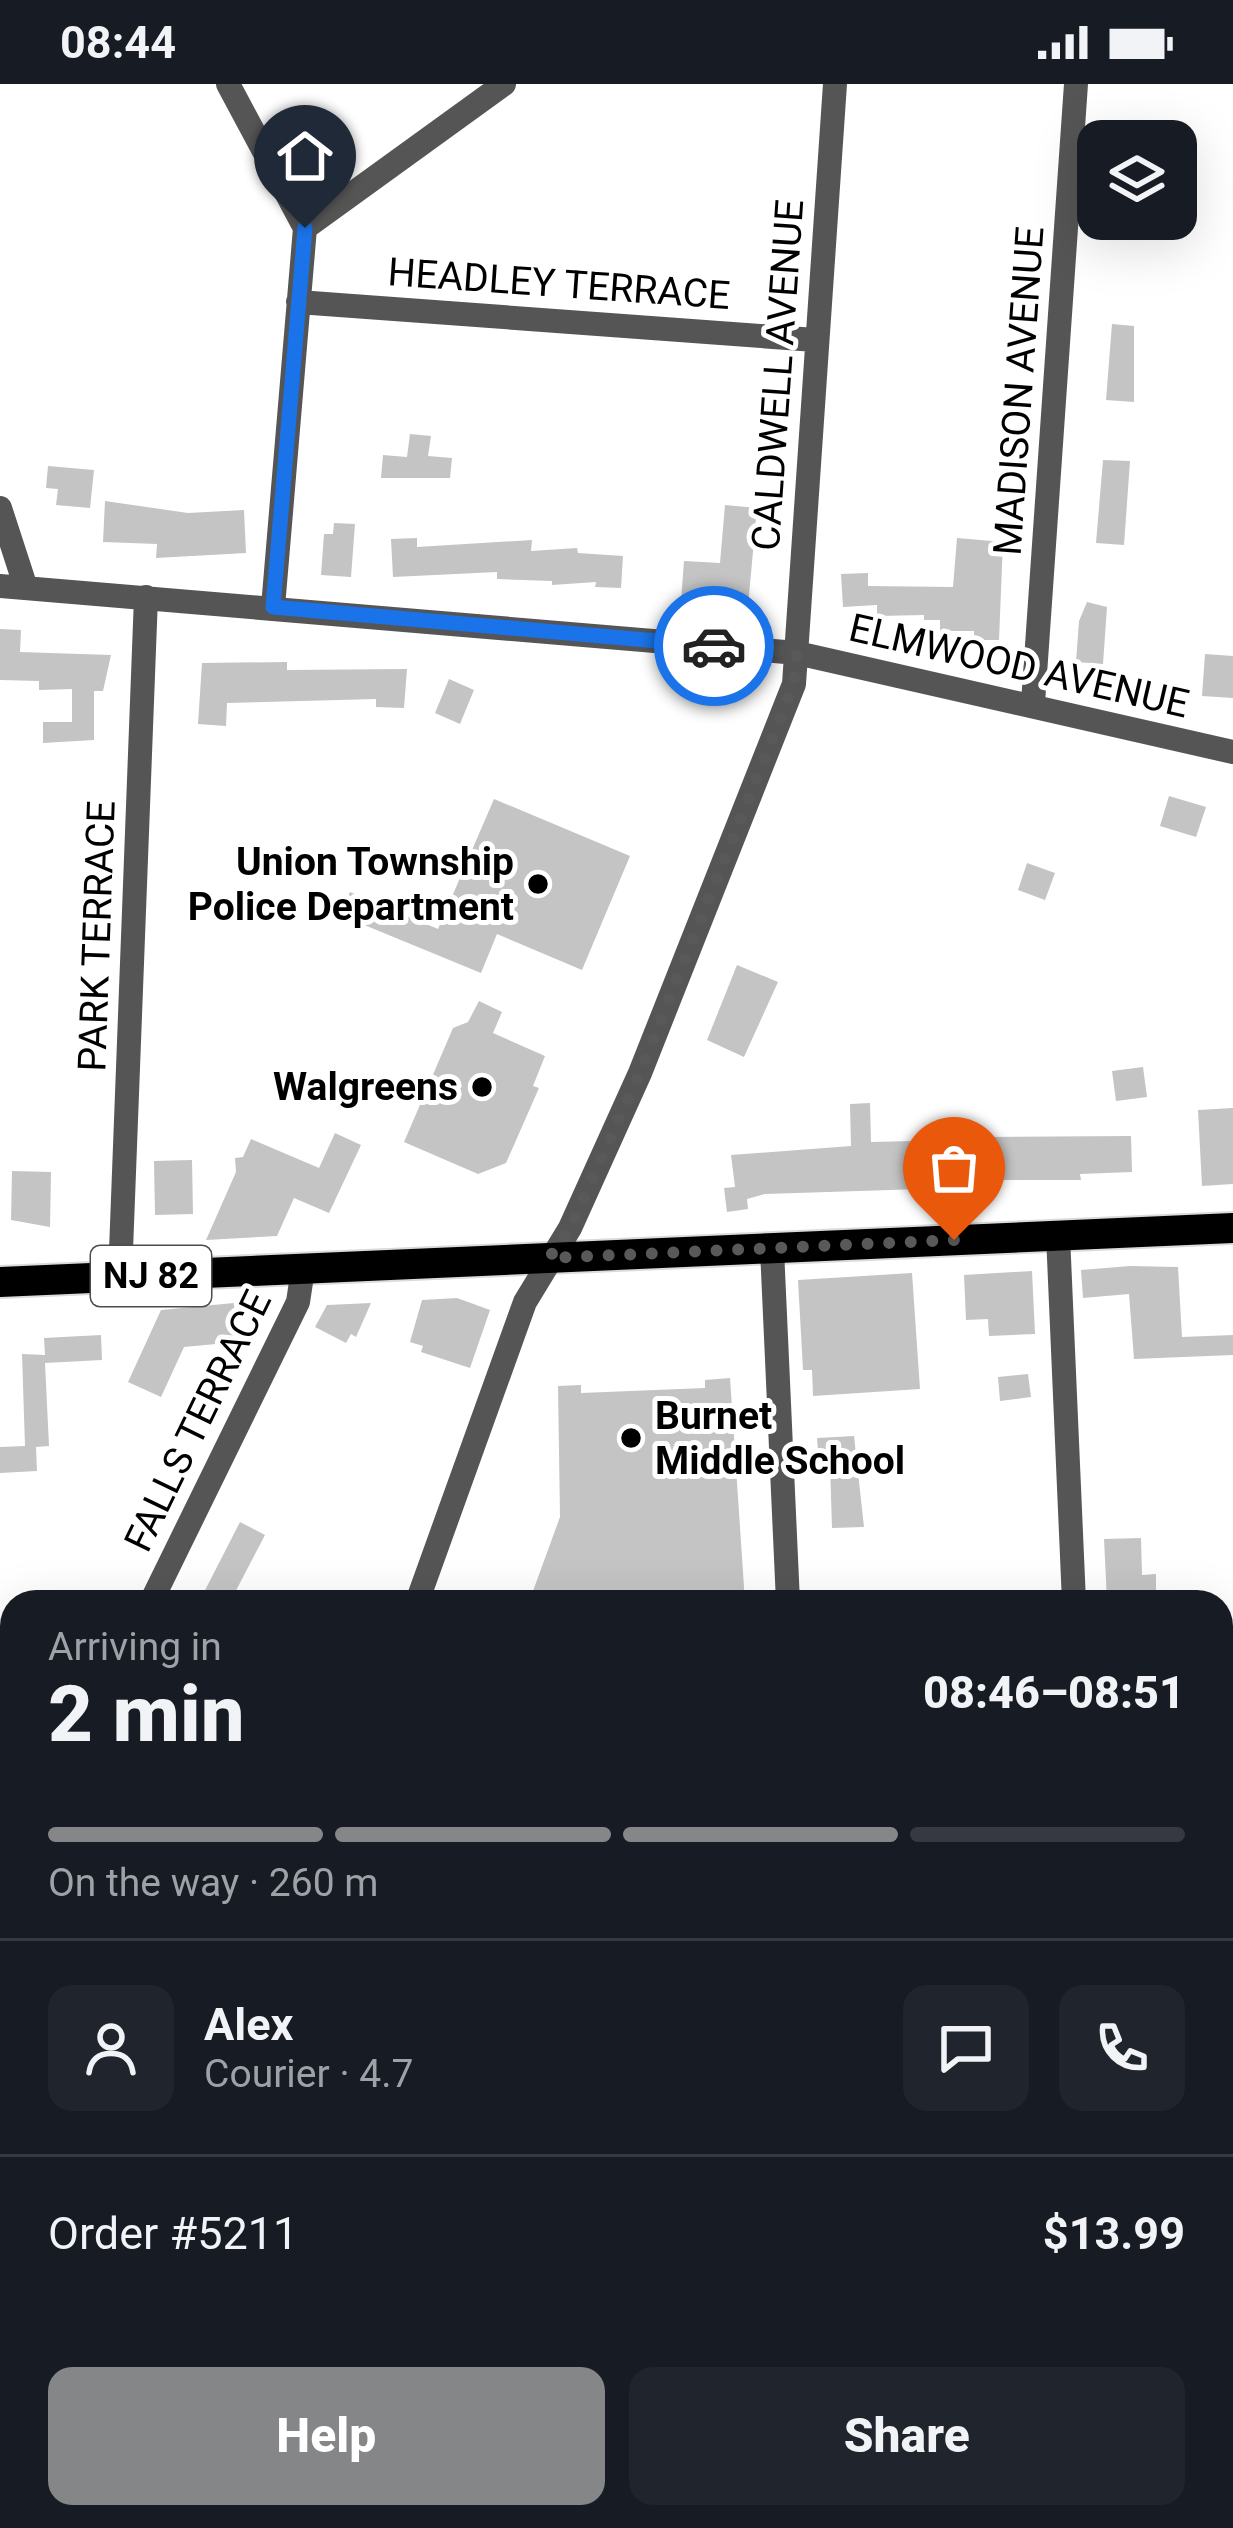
<!DOCTYPE html>
<html lang="en">
<head>
<meta charset="utf-8">
<style>
	:root { --surface:#171b24; --page:#20242c; --text:#f1f3f6; --muted:#9ea1a6; --line:#363941; --accent:#858687 }
	body { margin:0; font-family:Roboto,sans-serif; background:var(--page); color:var(--text); height:100vh; display:flex; flex-direction:column; font-size:45px; white-space:nowrap }
	* { box-sizing:border-box; margin:0 }
	p { font-size:39px; color:var(--muted) }
	.icon { flex:none; width:66px; height:66px; fill:none; stroke:currentColor; stroke-width:2; stroke-linecap:round; stroke-linejoin:round }
	.map { position:relative; flex:1; overflow:hidden }
	.panel { position:absolute; left:0px; top:1506px; width:1233px; height:939px; display:flex; flex-direction:column; background:var(--surface); border-radius:36px 36px 0 0; box-shadow:0 12px 48px #0002 }
	.panel>* { flex:none }
	.buttons { position:absolute; left:1077px; top:36px; display:grid; gap:24px }
	.buttons a { display:grid; place-items:center; width:120px; height:120px; border-radius:24px; background:var(--surface); box-shadow:0 12px 48px #0002; font-size:60px }
	.pin { position:absolute; display:grid; place-items:center; width:102px; height:102px; color:#fff; margin:-123px -51px; border-radius:50% 50% 50% 0; rotate:-45deg; box-shadow:0 0 12px #0007 }
	.pin .icon { rotate:45deg }
	.courier { position:absolute; display:grid; place-items:center; width:120px; height:120px; margin:-60px; border:9px solid #1a73e8; border-radius:50%; background:#fff; color:#222; box-shadow:0 3px 15px #0007 }
	.overview em { font-style:normal; font-weight:800 }
	.overview div { display:flex; flex-direction:column-reverse }
	.overview { display:flex; align-items:center; justify-content:space-between; height:204px; padding:0 48px }
	h1 { font-size:78px; font-weight:800; line-height:90px }
	.bar { display:grid; grid-template-columns:repeat(4,1fr); gap:18px 12px; align-content:center; height:144px; padding:0 48px }
	.bar i { height:15px; border-radius:9px; background:var(--line) }
	.bar .active { background:var(--accent) }
	.bar p { grid-column:span 4 }
	.line { display:flex; align-items:center; gap:30px; padding:0 48px; border-top:3px solid var(--line) }
	.line div { flex:1 }
	.round { display:grid; place-items:center; flex:none; width:126px; height:126px; border-radius:24px; background:var(--page) }
	.button { display:flex; gap:24px; margin-top:auto; padding:24px 48px }
	.button a { flex:1; height:138px; border-radius:24px; background:var(--accent); color:#fff; font-size:48px; font-weight:800; line-height:138px; text-align:center }
	.button a+a { background:var(--page); color:var(--text) }
	.status { display:flex; justify-content:space-between; align-items:center; height:84px; padding:0 60px; background:var(--surface); direction:ltr }
	.status svg { height:33px; fill:currentColor }
	.map>svg:first-child { display:block }
	.building { fill:#c4c4c4 }
	.lines { fill:none; stroke-linecap:round; stroke-linejoin:round }
	.primary-casing { stroke:#dbdbdb; stroke-width:34 }
	.street { stroke:#555; stroke-width:24 }
	.primary { stroke:#000; stroke-width:30 }
	.done { stroke:#595959; stroke-width:12; stroke-dasharray:0 21.6 }
	.route { stroke:#1a73e8; stroke-width:15 }
	.poi-dot { fill:#000; stroke:#fff; stroke-width:4.5 }
	.labels { text-anchor:middle; dominant-baseline:central; stroke-width:10; stroke-linejoin:round; paint-order:stroke }
	.shield { fill:#fff; stroke:#4c4c4c; stroke-width:3 }
	.shield-label { font-size:36px; font-weight:bold; fill:#000 }
	.street-label { font-size:39px; fill:#000; stroke:#fff }
	.poi-label { font-size:39px; font-weight:bold; fill:#000; stroke:#fff; text-anchor:end }
</style>
</head>
<body>
<div class="status"><b>08:44</b><svg viewBox="0 0 49 12"><path d="M0 12V9h3v3zM5 12V6h3v6zM10 12V3h3v9zM15 12V0h3v12zM26 1h20v11H26zM47 4h2v5h-2z"/></svg></div>
<div class="map">
<svg width="1233" height="2444" viewBox="0 0 1233 2444">
	<rect width="100%" height="100%" fill="#fff"/>
	<!-- building -->
	<path class="building" d="M1112 240 1134 242V318L1106 316Z
		M410 350 431 352 428 372 452 374 450 394H381L383 371 407 373Z
		M1103 376 1130 377 1124 461 1096 459Z
		M48 382 94 386 90 424 56 421 58 405 46 404Z
		M105 417 188 429 244 426 246 469 156 474 157 460 103 458Z
		M725 421 757 424 748 522 681 517 684 477 720 479Z
		M334 439 355 440 351 493 321 491 324 450H333Z
		M417 454V463L532 456 531 467 577 464 578 469 623 472 621 504 595 503 596 498 552 501V497L497 495V488L393 493 391 455Z
		M957 454 1003 458 999 556H974V547H940V536H924V531L877 532V521L843 523 841 490 868 489V502L953 503Z
		M1087 518 1107 523 1103 580 1076 578 1079 537Z
		M0 545 21 546 20 568 111 571 103 607H94V656L43 659V638H72V605L39 606V597L0 596Z
		M1205 570 1233 572V614L1202 612Z
		M287 578V586L407 585 404 624 376 623V615L227 619 226 642 198 640 202 579Z
		M449 595 474 606 460 640 435 629Z
		M1169 712 1206 723 1196 753 1160 742Z
		M494 715 630 772 582 886 497 850 481 889 340 831 350 808 438 845Z
		M1027 779 1055 789 1045 816 1018 806Z
		M737 881 778 898 744 973 707 956Z
		M479 917 502 928 493 949 545 972 533 1002 539 1004 506 1079 478 1090 404 1058 453 944 468 938Z
		M1143 983 1147 1013 1116 1017 1112 987Z
		M870 1019 871 1058 954 1056V1050L983 1049V1053L1131 1052 1132 1088 1080 1090 1081 1096H985V1103L765 1110 747 1115 748 1125 727 1128 724 1104 735 1103 731 1071 851 1062 850 1020Z
		M1233 1024V1100L1202 1102 1198 1026Z
		M335 1049 361 1061 329 1129 294 1114 277 1152 206 1156 236 1088 235 1074 243 1073 251 1055 319 1084Z
		M192 1076 193 1130 155 1131 154 1077Z
		M12 1087 51 1088 50 1143 11 1136Z
		M1130 1182 1178 1183 1182 1253 1233 1251V1271L1134 1275 1129 1210 1083 1214 1081 1186Z
		M1032 1187 1035 1250 989 1252 988 1235 966 1236 964 1191Z
		M912 1189 920 1305 813 1312 812 1286H803L798 1196Z
		M457 1214 490 1226 470 1284 421 1268 423 1262 410 1258 422 1216Z
		M234 1219 237 1258 184 1263 161 1313 128 1298 161 1226Z
		M371 1219 356 1253 351 1250 346 1259 315 1243 327 1221Z
		M101 1251 102 1276 45 1279 49 1362 36 1363 37 1387 0 1389V1363L25 1362 22 1270 45 1271 44 1254Z
		M1028 1290 1031 1313 1000 1317 998 1293Z
		M730 1294 745 1518H529L560 1433 558 1302 581 1301V1309L705 1304V1296Z
		M854 1352 864 1443 832 1444 830 1380H819L817 1354Z
		M240 1438 265 1451 230 1518H199Z
		M1141 1454 1142 1491 1156 1490V1507L1149 1508V1516L1107 1517 1104 1455Z"/>
	<g class="lines">
		<defs>
			<path id="primary" d="M0 1198 1233 1144"/>
		</defs>
		<!-- primary casing -->
		<use href="#primary" class="primary-casing"/>
		<!-- street -->
		<path class="street" d="M228 0 305 144 273 523
			M305 144 504 0
			M298 218 815 256
			M0 424 26 504
			M0 502 797 569 1233 668
			M1033 619 1076 0
			M1058 1151 1074 1518
			M772 1165 788 1518
			M120 1193 146 513
			M151 1518 298 1218 303 1185
			M417 1518 525 1218 570 1144 640 989 794 600 835 0
			M0 1827 12 1802
			M1221 2190 1233 2194
			M66 2444 69 2433
			M317 2444 320 2433
			M570 2444 574 2433
			M820 2444 823 2433
			M1066 2444 1070 2433"/>
		<!-- primary -->
		<use href="#primary" class="primary"/>
	</g>
	<g class="lines">
		<!-- done -->
		<path class="done" d="M714 562 797 569 794 600 640 989 570 1144 549 1174 954 1156"/>
		<!-- route -->
		<path class="route" d="M305 144 273 523 714 562"/>
	</g>
	<!-- markers -->
	<g class="poi-dot">
		<circle cx="538" cy="800" r="12"/>
		<circle cx="482" cy="1003" r="12"/>
		<circle cx="631" cy="1354" r="12"/>
	</g>
	<g class="labels">
		<!-- shield labels -->
		<rect class="shield" x="91" y="1162" width="120" height="60" rx="9"/>
		<g class="shield-label">
			<text x="151" y="1192">NJ 82</text>
		</g>
		<!-- street labels -->
		<g class="street-label">
			<text transform="translate(559 200) rotate(4)">HEADLEY TERRACE</text>
			<text transform="translate(778 291) rotate(-86)">CALDWELL AVENUE</text>
			<text transform="translate(1019 307) rotate(-86)">MADISON AVENUE</text>
			<text transform="translate(1019 582) rotate(13)">ELMWOOD AVENUE</text>
			<text transform="translate(97 852) rotate(-88)">PARK TERRACE</text>
			<text transform="translate(198 1337) rotate(-64)">FALLS TERRACE</text>
		</g>
		<!-- poi labels -->
		<g class="poi-label">
			<text x="514" y="778">Union Township<tspan x="514" dy="45">Police Department</tspan></text>
			<text x="458" y="1003">Walgreens</text>
			<text x="655" y="1332" text-anchor="start">Burnet<tspan x="655" dy="45">Middle School</tspan></text>
		</g>
	</g>
</svg>
<div class="buttons">
<a><svg class="icon" aria-label="layers" viewBox="0 0 24 24"><path d="M12 4l9 5-9 5-9-5zM3 14l9 5 9-5"/></svg></a>
</div>
<div class="pin" style="left:954px;top:1156px;background:#ea580c"><svg class="icon" aria-label="bag" viewBox="0 0 24 24"><path d="M5 8h14l-1 12H6zM9 8a3 3 0 0 1 6 0"/></svg></div>
<div class="pin" style="left:305px;top:144px;background:#1f2937"><svg class="icon" aria-label="home" viewBox="0 0 24 24"><path d="M3 11l9-7 9 7M6 9v11h12V9"/></svg></div>
<div class="courier" style="left:714px;top:562px"><svg class="icon" aria-label="car" viewBox="0 0 24 24"><path d="M5 17H2v-5l4-1 3-4h7l3 4 3 1v5h-3M9 17h6M6 11h13"/><circle cx="7" cy="17" r="2"/><circle cx="17" cy="17" r="2"/></svg></div>
<section class="panel">
<div class="overview"><div><h1>2 min</h1><p>Arriving in</p></div><em>08:46–08:51</em></div>
<div class="bar"><i class="active"></i><i class="active"></i><i class="active"></i><i></i><p>On the way · 260 m</p></div>
<div class="line" style="height:216px"><a class="round"><svg class="icon" aria-label="person" viewBox="0 0 24 24"><circle cx="12" cy="8" r="4"/><path d="M4 21q1-7 8-7t8 7"/></svg></a><div><b>Alex</b><p>Courier · 4.7</p></div><a class="round"><svg class="icon" aria-label="chat" viewBox="0 0 24 24"><path d="M4 5h16v11H9l-5 4z"/></svg></a><a class="round"><svg class="icon" aria-label="phone" viewBox="0 0 24 24"><path d="M5 4h4l2 5-3 2q2 4 5 5l2-3 5 2v4C11 20 4 13 5 4z"/></svg></a></div>
<div class="line" style="height:156px"><div>Order #5211</div><b>$13.99</b></div>
<div class="button"><a>Help</a><a>Share</a></div>
</section>
</div>
</body>
</html>
